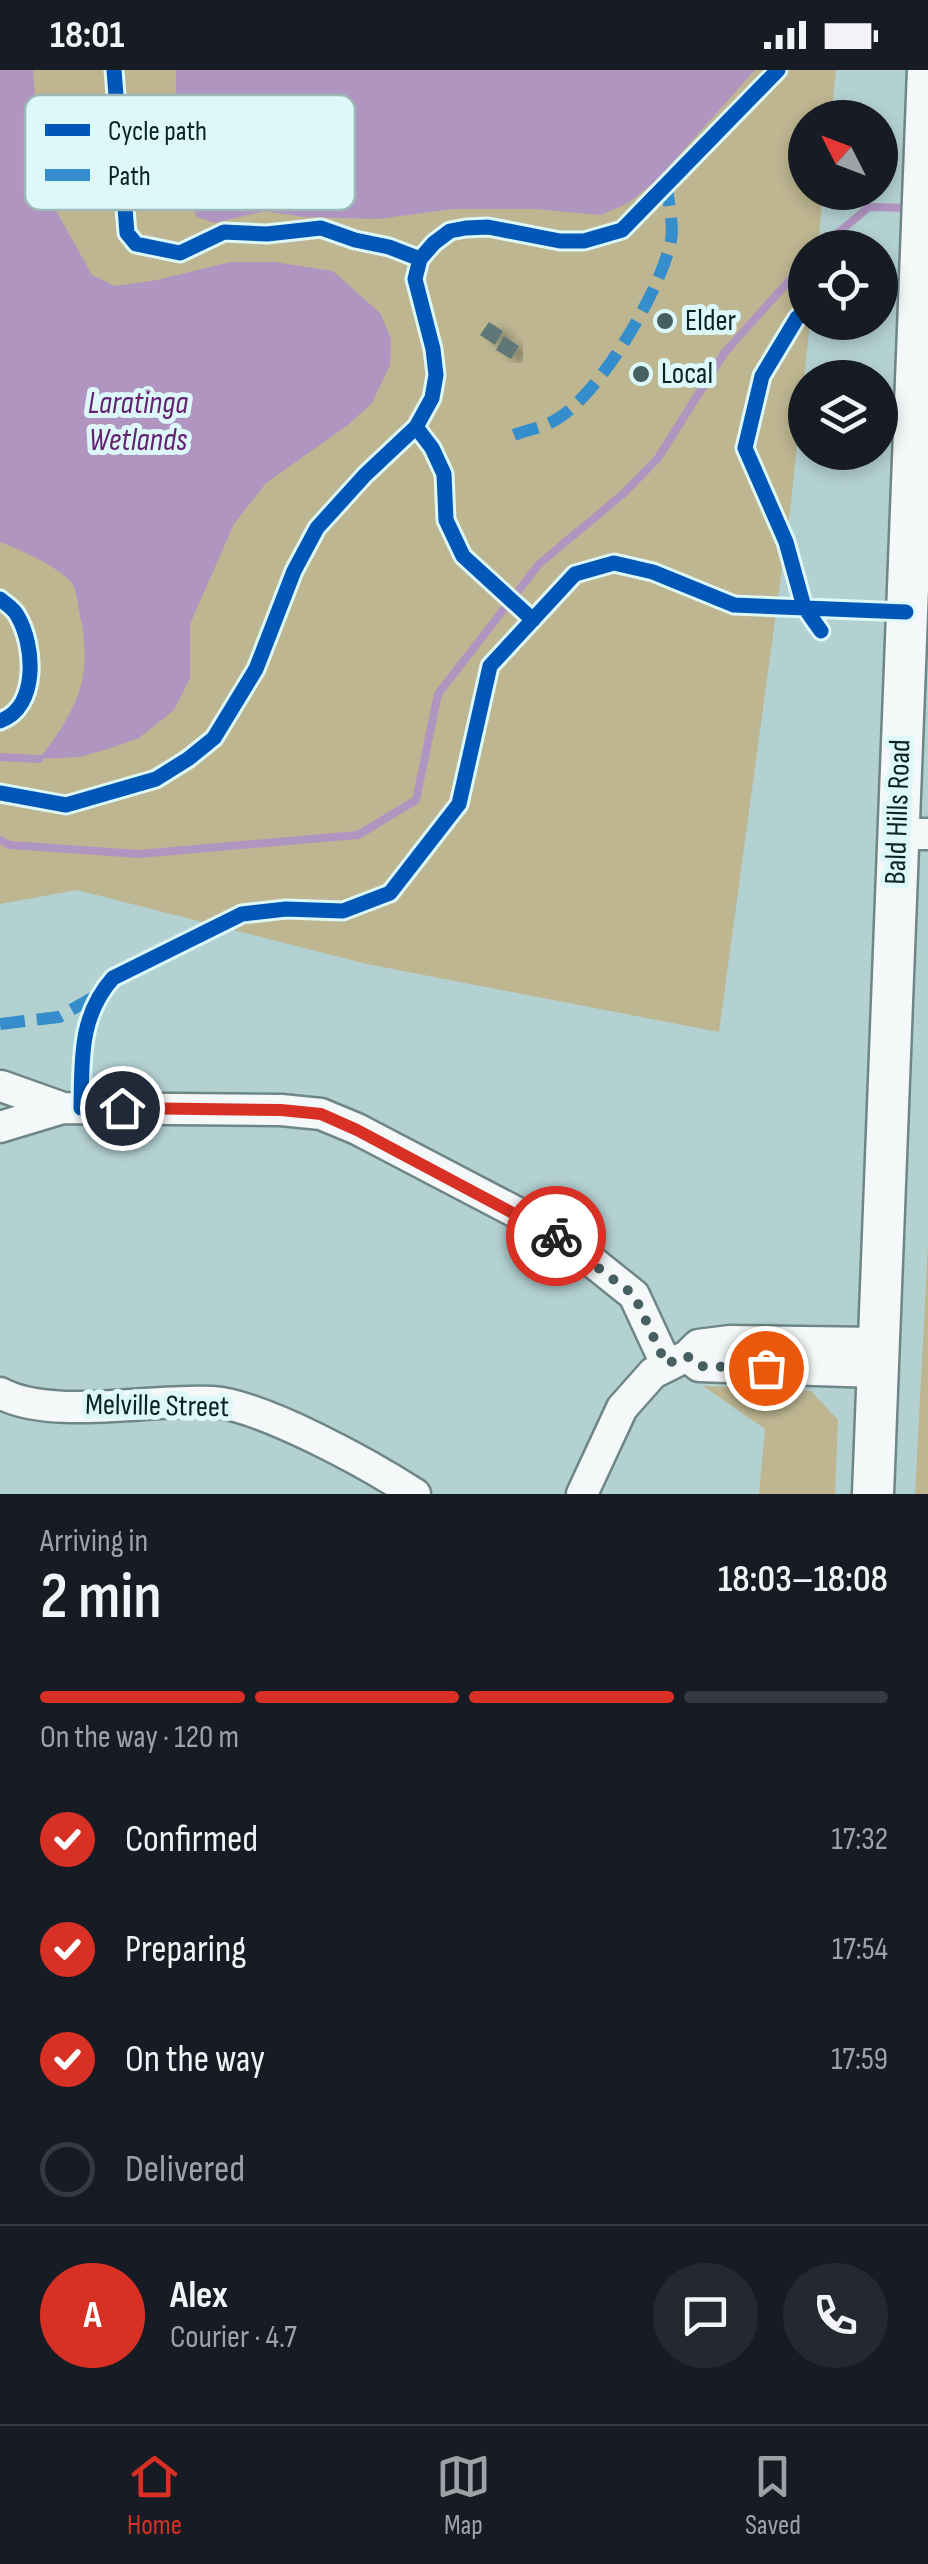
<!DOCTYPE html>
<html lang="en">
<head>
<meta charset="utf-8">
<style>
	:root { --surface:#171b24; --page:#242831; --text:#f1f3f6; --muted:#9ea1a6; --line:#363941; --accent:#d93025 }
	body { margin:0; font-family:"Sofia Sans Condensed",sans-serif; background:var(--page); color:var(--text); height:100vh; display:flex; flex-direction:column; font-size:38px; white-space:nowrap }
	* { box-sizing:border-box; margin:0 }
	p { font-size:32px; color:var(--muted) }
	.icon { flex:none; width:55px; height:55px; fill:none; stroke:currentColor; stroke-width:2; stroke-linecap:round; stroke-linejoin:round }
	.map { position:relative; height:1424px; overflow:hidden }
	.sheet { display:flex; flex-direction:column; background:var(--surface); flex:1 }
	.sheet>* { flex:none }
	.needle { width:65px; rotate:312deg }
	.fabs { position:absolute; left:788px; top:30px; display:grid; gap:20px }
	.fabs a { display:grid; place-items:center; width:110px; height:110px; border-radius:50%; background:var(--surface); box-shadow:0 5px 15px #0003; font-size:50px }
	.pin { position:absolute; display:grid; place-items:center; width:85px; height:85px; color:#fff; margin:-42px; border:5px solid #fff; border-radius:50%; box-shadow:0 2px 10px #0007 }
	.courier { position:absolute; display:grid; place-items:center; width:100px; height:100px; margin:-50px; border:8px solid #d93025; border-radius:50%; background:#fff; color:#222; box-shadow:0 2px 12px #0007 }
	.headline em { font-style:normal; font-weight:600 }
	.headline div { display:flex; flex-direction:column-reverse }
	.headline { display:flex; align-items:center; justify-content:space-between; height:170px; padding:0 40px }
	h1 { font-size:65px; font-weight:600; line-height:75px }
	.bar { display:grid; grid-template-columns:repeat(4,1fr); gap:15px 10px; align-content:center; height:120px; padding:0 40px }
	.bar i { height:12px; border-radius:8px; background:var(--line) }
	.bar .active { background:var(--accent) }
	.bar p { grid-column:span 4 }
	.line { display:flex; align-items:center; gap:25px; padding:0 40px; border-top:2px solid var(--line) }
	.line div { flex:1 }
	.round { display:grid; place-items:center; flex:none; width:105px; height:105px; border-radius:52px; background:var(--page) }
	ol { padding:0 40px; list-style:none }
	li { display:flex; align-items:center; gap:30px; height:110px }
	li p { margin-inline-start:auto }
	li .icon { padding:10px; border-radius:50%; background:var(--accent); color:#fff; stroke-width:4 }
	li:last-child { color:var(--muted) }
	li i { width:55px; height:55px; border:5px solid var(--line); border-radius:50% }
	.status { display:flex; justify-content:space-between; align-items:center; height:70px; padding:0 50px; background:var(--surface); direction:ltr }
	.status svg { height:28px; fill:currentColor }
	.tabs { display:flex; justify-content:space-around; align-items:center; height:140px; border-top:2px solid var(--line); background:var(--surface); font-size:28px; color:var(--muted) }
	.tabs a { display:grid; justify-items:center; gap:5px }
	.tabs .active { color:var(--accent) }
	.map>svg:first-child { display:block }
	.green { fill:#beb691 }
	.water { fill:#b095c1 }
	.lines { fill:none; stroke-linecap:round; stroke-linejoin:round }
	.stream { stroke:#b095c1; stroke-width:8 }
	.building { fill:#5e7877; filter:url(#shadow) }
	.minor-casing { stroke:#6f8687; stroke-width:35 }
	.major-casing { stroke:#6f8687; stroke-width:45 }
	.minor { stroke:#f4f8f8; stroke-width:30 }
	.major { stroke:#f4f8f8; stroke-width:40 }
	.quiet { stroke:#358ecb; stroke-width:12; stroke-dasharray:25 12; stroke-linecap:butt }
	.cycleway-casing { stroke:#ddf8f9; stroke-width:21 }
	.cycleway { stroke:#0057b8; stroke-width:15 }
	.done { stroke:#465f60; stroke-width:10; stroke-dasharray:0 18 }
	.route { stroke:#d93025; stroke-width:12 }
	.poi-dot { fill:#465f60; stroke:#ddf8f9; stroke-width:4 }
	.labels { text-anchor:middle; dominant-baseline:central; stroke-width:10; stroke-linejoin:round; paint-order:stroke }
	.poi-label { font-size:30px; fill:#0b2122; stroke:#ddf8f9; text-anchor:start }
	.street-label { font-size:30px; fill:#0b2122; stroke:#ddf8f9 }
	.water-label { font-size:32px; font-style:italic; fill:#632371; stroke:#ddf8f9 }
	.key { fill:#ddf8f9; stroke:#9eb8b8; stroke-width:2.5 }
	.key-label { font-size:28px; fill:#0b2122 }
</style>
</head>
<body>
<div class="status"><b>18:01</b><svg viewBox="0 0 49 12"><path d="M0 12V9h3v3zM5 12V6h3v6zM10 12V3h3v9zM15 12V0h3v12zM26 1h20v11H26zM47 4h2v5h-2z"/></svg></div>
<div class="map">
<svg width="928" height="1424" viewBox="0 0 928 1424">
	<defs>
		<filter id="shadow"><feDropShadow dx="11" dy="6" stdDeviation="5" flood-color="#0004"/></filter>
	</defs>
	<rect width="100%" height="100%" fill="#b4d1d2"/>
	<!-- green -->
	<path class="green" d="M0 0H836L831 47 805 48V122L823 123 818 177 805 178V252L810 253 791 433 719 962 367 894 77 820 0 834Z
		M928 1175V1424H915Z
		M703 1316 811 1321 838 1350 835 1424H759L765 1359Z"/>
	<!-- water -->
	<path class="water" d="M0 0H33L38 64 49 128 92 205 115 216 157 210 230 192H274L333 201 381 244 391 269 390 295 372 333 348 355 266 413 234 454 190 554V608L174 640 139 668 108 679 79 687 39 689C76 641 94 608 80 546 78 537 77 522 73 515 62 498 19 479 0 472Z
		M176 0H755L656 111 628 133 601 145 535 139H453L378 149 304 147 264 141 214 153 197 147 175 97Z"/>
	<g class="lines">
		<!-- stream -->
		<path class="stream" d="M820 178 869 137 911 138
			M0 687 39 689
			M0 770 10 775 139 784 358 765 416 730 438 624 539 494 623 424 658 388 725 282 805 193"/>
	</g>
	<!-- building -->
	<path class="building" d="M489 252 503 261 495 275 480 265Z
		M504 266 519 276 511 289 496 280Z"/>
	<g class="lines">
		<defs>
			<path id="minor" d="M897 764H928
				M1 1016 63 1038
				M0 1057 63 1038 281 1040 321 1044 357 1059 529 1149 579 1181 634 1225 666 1294
				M687 1286 699 1296 877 1302
				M0 1323C52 1351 152 1328 213 1332 264 1336 370 1395 415 1424
				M582 1424 622 1338 653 1303 687 1286 698 1275 730 1271 878 1273"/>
			<path id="major" d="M873 1424 928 0"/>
		</defs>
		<!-- minor casing -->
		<use href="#minor" class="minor-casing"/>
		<!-- major casing -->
		<use href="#major" class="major-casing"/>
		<!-- minor -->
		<use href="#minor" class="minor"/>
		<!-- major -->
		<use href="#major" class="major"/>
		<!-- quiet -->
		<path class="quiet" d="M514 365C527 360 545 357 557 349 600 324 662 218 671 170 674 154 668 133 667 116
			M0 954 59 947 97 925"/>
		<defs>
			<path id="cycleway" d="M114 0 127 163 136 174 180 183 224 162 267 164 321 158 355 170 389 177 420 189
				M805 241 797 248 762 306 745 378 786 472 804 537 821 561
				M416 357 432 378 444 404 446 450 463 486 533 550
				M0 529C6 534 14 539 17 545 35 575 39 637 0 651
				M0 723 66 735 156 709 188 689 214 668 256 599 294 501 317 458 365 405 416 357 432 328 436 305 433 279 415 209 420 189 434 173 450 161 466 158 488 157 560 171H584L622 160 778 0
				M81 1038C82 990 79 946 113 908L242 844 286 839 343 841 390 823 459 734 490 596 575 504 614 493 653 502 734 535 906 542"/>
		</defs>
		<!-- cycleway casing -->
		<use href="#cycleway" class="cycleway-casing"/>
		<!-- cycleway -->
		<use href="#cycleway" class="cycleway"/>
	</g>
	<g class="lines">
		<!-- done -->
		<path class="done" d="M556 1166 634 1225 666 1294 687 1286 698 1296 766 1298"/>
		<!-- route -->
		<path class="route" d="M122 1038 281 1040 321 1044 357 1060 556 1166"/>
	</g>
	<!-- markers -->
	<g class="poi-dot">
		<circle cx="665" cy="251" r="10"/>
		<circle cx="641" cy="304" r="10"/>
	</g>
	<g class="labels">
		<!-- poi labels -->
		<g class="poi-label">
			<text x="685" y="251">Elder</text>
			<text x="661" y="304">Local</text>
		</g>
		<!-- street labels -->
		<g class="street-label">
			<text transform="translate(898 742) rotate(-88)">Bald Hills Road</text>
			<text transform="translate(157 1336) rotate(1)">Melville Street</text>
		</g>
		<!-- water labels -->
		<g class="water-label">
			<text x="138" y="333">Laratinga<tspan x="138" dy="37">Wetlands</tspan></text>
		</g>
	</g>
	<!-- legend -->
	<rect x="25" y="25" width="330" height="115" rx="15" class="key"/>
	<rect x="45" y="54" width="45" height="12" fill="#0057b8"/>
	<rect x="45" y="99" width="45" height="12" fill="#358ecb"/>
	<g class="key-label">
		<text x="108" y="70">Cycle path</text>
		<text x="108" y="115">Path</text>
	</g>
</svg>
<div class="fabs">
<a><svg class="needle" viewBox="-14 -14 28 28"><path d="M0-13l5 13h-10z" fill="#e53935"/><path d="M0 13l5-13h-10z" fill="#9ea1a6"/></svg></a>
<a><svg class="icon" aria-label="locate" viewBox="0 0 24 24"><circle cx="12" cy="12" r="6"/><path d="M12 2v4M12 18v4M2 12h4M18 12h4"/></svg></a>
<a><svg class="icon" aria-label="layers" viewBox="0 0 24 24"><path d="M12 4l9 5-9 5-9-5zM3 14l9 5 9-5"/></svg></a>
</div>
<div class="pin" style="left:766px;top:1298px;background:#ea580c"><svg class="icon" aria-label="bag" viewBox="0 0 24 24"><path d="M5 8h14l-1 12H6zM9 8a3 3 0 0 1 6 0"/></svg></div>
<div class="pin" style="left:122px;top:1038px;background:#1f2937"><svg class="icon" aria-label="home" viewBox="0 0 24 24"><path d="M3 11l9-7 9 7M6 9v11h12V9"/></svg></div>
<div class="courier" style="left:556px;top:1166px"><svg class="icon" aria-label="bike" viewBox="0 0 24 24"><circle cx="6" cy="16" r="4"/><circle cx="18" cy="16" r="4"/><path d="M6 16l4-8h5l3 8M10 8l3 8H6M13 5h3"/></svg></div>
</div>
<section class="sheet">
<div class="headline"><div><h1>2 min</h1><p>Arriving in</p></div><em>18:03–18:08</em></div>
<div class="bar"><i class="active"></i><i class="active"></i><i class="active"></i><i></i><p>On the way · 120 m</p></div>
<ol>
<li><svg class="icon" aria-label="check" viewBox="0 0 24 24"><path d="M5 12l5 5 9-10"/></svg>Confirmed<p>17:32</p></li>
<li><svg class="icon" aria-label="check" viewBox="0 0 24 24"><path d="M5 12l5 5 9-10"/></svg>Preparing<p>17:54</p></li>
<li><svg class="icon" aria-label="check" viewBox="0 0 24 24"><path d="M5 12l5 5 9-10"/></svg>On the way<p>17:59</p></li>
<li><i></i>Delivered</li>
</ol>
<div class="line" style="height:180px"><b class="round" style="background:var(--accent);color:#fff">A</b><div><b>Alex</b><p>Courier · 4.7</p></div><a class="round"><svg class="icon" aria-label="chat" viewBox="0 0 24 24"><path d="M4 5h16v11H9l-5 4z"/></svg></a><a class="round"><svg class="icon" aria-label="phone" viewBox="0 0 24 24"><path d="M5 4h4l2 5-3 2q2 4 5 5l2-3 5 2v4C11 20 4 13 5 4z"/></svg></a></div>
</section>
<nav class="tabs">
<a class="active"><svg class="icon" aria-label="home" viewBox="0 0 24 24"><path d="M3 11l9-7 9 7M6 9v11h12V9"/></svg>Home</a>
<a><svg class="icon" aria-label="map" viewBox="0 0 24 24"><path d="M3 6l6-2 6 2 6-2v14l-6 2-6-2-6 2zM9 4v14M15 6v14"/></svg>Map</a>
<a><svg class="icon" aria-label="saved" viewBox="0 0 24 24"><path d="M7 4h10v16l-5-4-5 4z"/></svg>Saved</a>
</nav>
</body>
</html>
